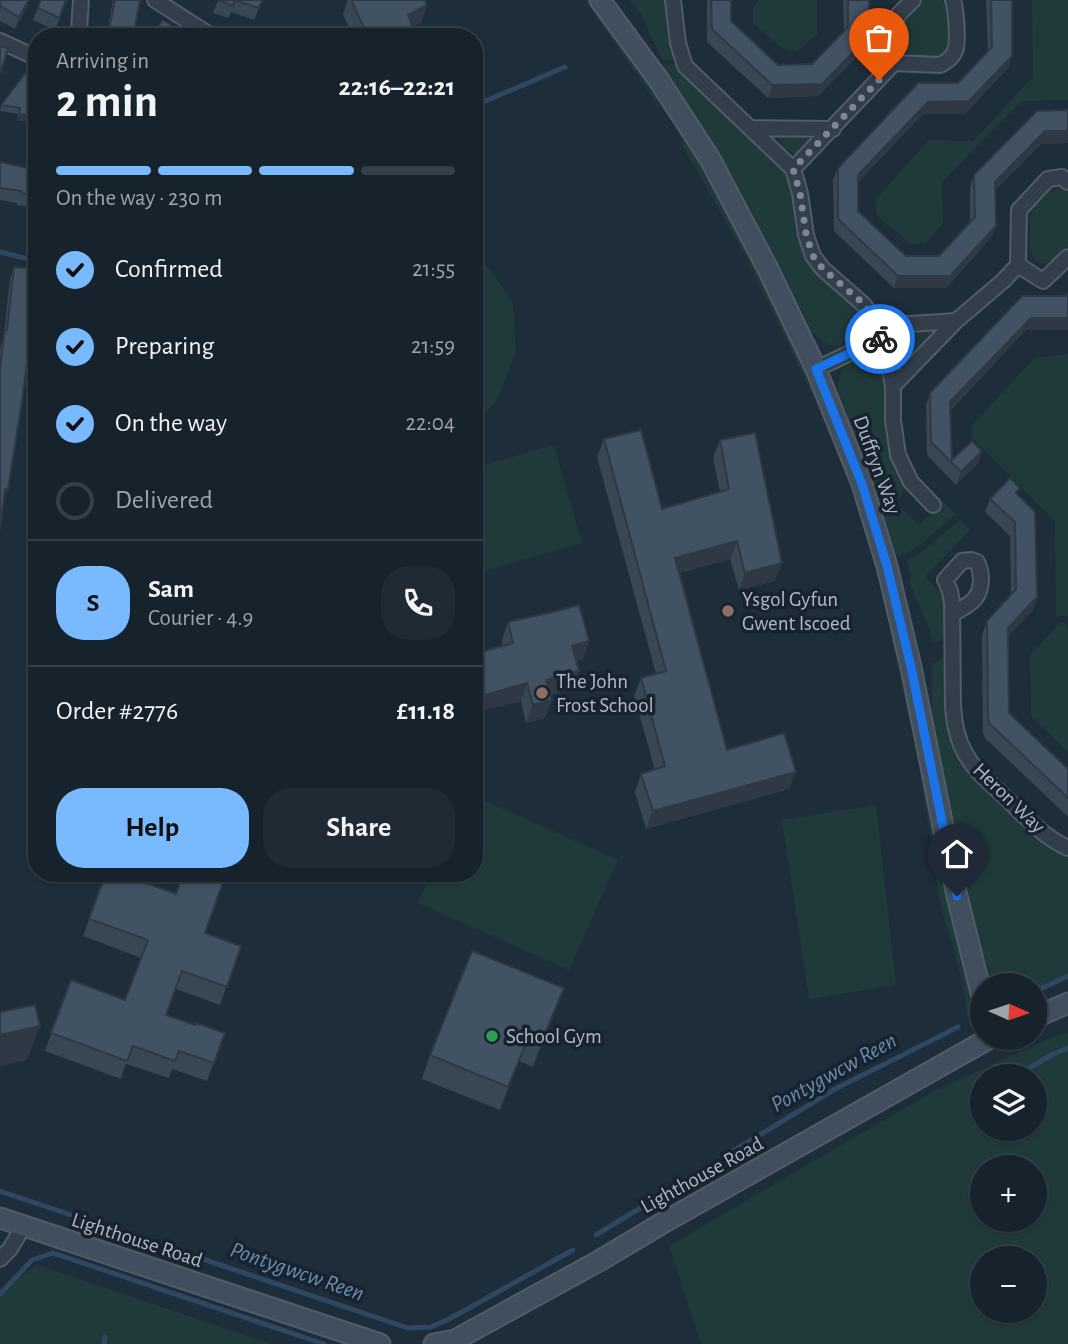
<!DOCTYPE html>
<html lang="en">
<head>
<meta charset="utf-8">
<style>
	:root { --surface:#16222c; --page:#1f2a34; --text:#f1f3f6; --muted:#9ea4a9; --line:#353f48; --accent:#79baff }
	body { margin:0; font-family:"Alegreya Sans",sans-serif; background:var(--page); color:var(--text); height:100vh; display:flex; flex-direction:column; font-size:26px; white-space:nowrap }
	* { box-sizing:border-box; margin:0 }
	p { font-size:23px; color:var(--muted) }
	.icon { flex:none; width:38px; height:38px; fill:none; stroke:currentColor; stroke-width:2; stroke-linecap:round; stroke-linejoin:round }
	.map { position:relative; flex:1; overflow:hidden }
	.details { position:absolute; left:28px; top:28px; width:455px; height:854px; display:flex; flex-direction:column; background:var(--surface); border-radius:28px; box-shadow:0 2px 5px #0004,0 0 0 2px var(--line) }
	.details>* { flex:none }
	.needle { width:46px; rotate:93deg }
	.tools { position:absolute; left:970px; top:973px; display:grid; gap:14px }
	.tools a { display:grid; place-items:center; width:77px; height:77px; border-radius:50%; background:var(--surface); box-shadow:0 2px 5px #0004,0 0 0 2px var(--line); font-size:35px }
	.pin { position:absolute; display:grid; place-items:center; width:60px; height:60px; color:#fff; margin:-72px -30px; border-radius:50% 50% 50% 0; rotate:-45deg; box-shadow:0 0 7px #0007 }
	.pin .icon { rotate:45deg }
	.courier { position:absolute; display:grid; place-items:center; width:70px; height:70px; margin:-35px; border:5px solid #1a73e8; border-radius:50%; background:#fff; color:#222; box-shadow:0 2px 9px #0007 }
	.summary em { font-style:normal; font-weight:700 }
	.summary div { display:flex; flex-direction:column-reverse }
	.summary { display:flex; align-items:center; justify-content:space-between; height:119px; padding:0 28px }
	h1 { font-size:46px; font-weight:700; line-height:52px }
	.bar { display:grid; grid-template-columns:repeat(4,1fr); gap:10px 7px; align-content:center; height:84px; padding:0 28px }
	.bar i { height:9px; border-radius:5px; background:var(--line) }
	.bar .on { background:var(--accent) }
	.bar p { grid-column:span 4 }
	.line { display:flex; align-items:center; gap:18px; padding:0 28px; border-top:2px solid var(--line) }
	.line div { flex:1 }
	.round { display:grid; place-items:center; flex:none; width:74px; height:74px; border-radius:28px; background:var(--page) }
	ol { padding:0 28px; list-style:none }
	li { display:flex; align-items:center; gap:21px; height:77px }
	li p { margin-inline-start:auto }
	li .icon { padding:7px; border-radius:50%; background:var(--accent); color:#111; stroke-width:4 }
	li:last-child { color:var(--muted) }
	li i { width:38px; height:38px; border:4px solid var(--line); border-radius:50% }
	.action { display:flex; gap:14px; margin-top:auto; padding:14px 28px }
	.action a { flex:1; height:80px; border-radius:28px; background:var(--accent); color:#111; font-size:28px; font-weight:700; line-height:80px; text-align:center }
	.action a+a { background:var(--page); color:var(--text) }
	.map>svg:first-child { display:block }
	.green { fill:#203a3b; fill-rule:evenodd }
	.lines { fill:none; stroke-linecap:round; stroke-linejoin:round }
	.stream { stroke:#2f4861; stroke-width:5 }
	.street-casing { stroke:#505c68; stroke-width:18 }
	.secondary-casing { stroke:#505c68; stroke-width:23 }
	.street { stroke:#323e4a; stroke-width:14 }
	.secondary { stroke:#404e5e; stroke-width:19 }
	.wall { fill:#384754 }
	.shaded-wall { fill:#2e3945 }
	.building { fill:#415262; stroke:#2e3945; stroke-width:2 }
	.done { stroke:#7a8896; stroke-width:7; stroke-dasharray:0 12.6 }
	.route { stroke:#1a73e8; stroke-width:9 }
	.education-dot { fill:#8d6e63; stroke:#18232f; stroke-width:2.5 }
	.leisure-dot { fill:#2e9e5b; stroke:#18232f; stroke-width:2.5 }
	.labels { text-anchor:middle; dominant-baseline:central; stroke-width:7; stroke-linejoin:round; paint-order:stroke }
	.street-label { font-size:21px; fill:#acb9c7; stroke:#18232f }
	.poi-label { font-size:21px; fill:#acb9c7; stroke:#18232f; text-anchor:start }
	.water-label { font-size:23px; font-style:italic; fill:#6a8dae; stroke:#18232f }
</style>
</head>
<body>
<div class="map">
<svg width="1068" height="1344" viewBox="0 0 1068 1344">
	<rect width="100%" height="100%" fill="#1e2d3a"/>
	<!-- green -->
	<path class="green" d="M585 0H591L655 89 659 107Z
		M630 0H665L669 32 680 61 662 59 639 11Z
		M759 0H817V34L797 51 783 49 753 23V7Z
		M924 0H942L948 11V46L942 56 914 58 905 52C897 23 904 19 924 0Z
		M1032 0H1068V100L1022 101 942 182 943 224 925 244H910L876 214V199L929 140 973 141 1033 77Z
		M662 64 682 65 772 156C777 162 782 168 785 175 796 196 795 223 803 246L865 315C865 336 846 354 826 343 821 341 816 336 812 332L734 179 663 71Z
		M781 135 806 136 809 138 808 143 795 154C789 153 780 144 778 138Z
		M680 141C690 143 695 151 700 159L806 360 847 467H844L812 394 746 257Z
		M1064 187 1068 189V246C1063 251 1058 258 1052 261 1028 272 1030 243 1030 229 1030 224 1029 218 1031 213 1035 200 1050 188 1064 187Z
		M474 257 491 270 513 304 516 352 497 400 474 425Z
		M934 328V334L911 360 906 362H901L899 358 900 331Z
		M1068 354V616H1056L1055 521C1027 494 1001 465 972 438V426L1034 358Z
		M863 357C871 357 879 358 884 365 891 375 887 425 889 442 890 449 891 457 894 463 897 471 904 480 903 489 903 495 898 499 895 504L919 525 943 501 955 515 913 550 899 557 895 554 879 501 838 391C838 372 844 362 863 357Z
		M554 445 582 543 474 574V468Z
		M960 520 970 530 925 577 940 592 943 598 944 639 935 642 932 640 929 628 909 582 911 578 907 561 918 555Z
		M1060 623H1064L1067 626 1068 631V752L1031 716 1030 655Z
		M891 637 897 642 963 949 981 1017V1030L975 1033 969 1024 966 1012V1001L959 969 940 903 920 768Z
		M945 658C945 685 943 713 951 739 961 772 992 796 1016 818 1032 832 1047 850 1068 856V976L1034 992V985H992L987 974 968 892 932 719V663Z
		M474 796 618 860 569 970 418 903 431 873H474Z
		M876 805 896 985 809 999 782 820Z
		M1068 1032V1344H701L669 1246 934 1091 1053 1037ZM982 1076H1034V1129H982ZM982 1167H1034V1220H982ZM982 1258H1034V1311H982Z
		M37 1265 271 1344H0V1291Z"/>
	<g class="lines">
		<!-- stream -->
		<path class="stream" d="M474 106 565 67
			M0 252 37 261
			M1034 992 1068 976
			M1016 1076 1053 1054 1068 1048
			M730 1153 835 1089 958 1027
			M0 1191 408 1328 431 1327 451 1318 573 1250
			M596 1235 701 1171
			M0 1294 32 1260 53 1253 324 1344
			M104 1344 105 1337"/>
		<defs>
			<path id="street" d="M155 0 213 37
				M673 0 678 43 685 66 793 169 800 193 806 235 813 256 823 269 864 305 879 326 884 337 816 369
				M74 37 79 30 81 0
				M0 41 37 58
				M894 63 940 65C947 62 954 56 956 48 958 36 956 11 953 0
				M751 128 833 129
				M793 169 894 63V23L899 14 913 0
				M1018 265 1043 281 1068 257
				M879 326 956 321
				M884 337 893 386V420L898 455 911 482 933 505
				M893 386 956 321 1003 281 1018 265 1019 210 1048 179 1062 177 1068 182
				M953 614C969 604 981 600 981 579 981 572 980 568 977 562L971 560 962 561 945 580 950 591 952 602 953 706C954 723 957 739 965 753 974 771 991 783 1005 797 1025 816 1043 837 1068 848
				M0 1259 10 1249 23 1227"/>
			<path id="secondary" d="M600 0 658 79 710 159 767 267 816 369 862 484 887 566 911 667 957 896 982 997
				M1034 1018 1068 1003
				M0 1218 380 1344
				M434 1344 455 1340 599 1261 661 1224 990 1038"/>
		</defs>
		<!-- street casing -->
		<use href="#street" class="street-casing"/>
		<!-- secondary casing -->
		<use href="#secondary" class="secondary-casing"/>
		<!-- street -->
		<use href="#street" class="street"/>
		<!-- secondary -->
		<use href="#secondary" class="secondary"/>
	</g>
	<!-- wall -->
	<path class="wall" d="M0 0 26 9 15 29 0 21Z
		M41 0H67L55 30 33 20Z
		M113 0H140L133 37H101L102 33H107Z
		M218 0H262L254 20 231 12 228 18 213 13Z
		M348 0H425L427 5 421 23 413 27 417 37H353L343 14Z
		M707 0H731V21L778 65 812 64 844 32 843 0H870L869 1 870 35 865 48 818 96 768 98 707 42Z
		M986 0H1012L1008 68 965 114H923L858 182V211L906 256H939L970 222V187L974 175 1068 110V143L1041 144 995 190 991 238 946 288H894L834 231 833 180 838 168 958 83 988 52Z
		M31 66 34 122 17 120 18 114 0 111 1 105Z
		M37 114V148L30 147 34 122Z
		M0 162 37 170V208L17 205V203L0 200Z
		M14 267 4 501 0 529V349L4 334 10 279Z
		M1065 296 1026 330 951 410 952 460 982 451 978 463 956 485 927 455 926 405 930 393Z
		M604 439 662 509 720 492 713 458 720 440 775 581 739 590 730 559 679 573 727 750 789 789 646 829 635 792 641 774 655 770 634 696 641 678 656 674 597 457Z
		M1018 495 1037 597 1032 611 1008 636 1009 713 1068 769V816H1067L985 738 983 733 982 635 987 621 1011 595 1010 536 985 512 990 499Z
		M508 622 589 641 583 659 576 661 579 671 573 689 550 695 552 700 545 718 526 723 521 701 474 713V654L503 646 502 640Z
		M106 873 176 894 182 873H226L205 933 241 946 220 1005 176 989 166 1015 195 1025 225 1033 207 1081 172 1069 169 1078 126 1064 121 1079 45 1051 71 980 125 1000 141 958 83 936Z
		M564 988 533 1067 519 1061 500 1110 422 1079 430 1055Z"/>
	<!-- shaded-wall -->
	<path class="shaded-wall" d="M29 0 26 9 15 29 19 17Z
		M427 5 421 23 401 32 408 15Z
		M870 35 865 48 818 96 768 98 772 85Z
		M1012 56 1008 68 965 114H923L854 187 858 175 928 102Z
		M19 114 36 116 34 122 17 120Z
		M1045 131H1068V143L1041 144 990 195 995 182Z
		M35 135 37 136V148L30 147Z
		M996 226 991 238 946 288H894L898 276H950Z
		M1031 318H1068V330H1026L946 414 950 402Z
		M982 451 978 463 956 485 961 472Z
		M5 489H8L4 501H0Z
		M737 541 730 559 669 576 675 558Z
		M782 563 775 581 739 590 745 573Z
		M1037 597 1032 611 1003 642 1008 628Z
		M589 641 583 659 565 664 572 646Z
		M579 671 573 689 539 698 546 680Z
		M527 683 521 701 474 713V698Z
		M552 700 545 718 526 723 533 705Z
		M796 772 789 789 646 829 653 811Z
		M564 988 555 1011 533 1067 541 1043Z
		M40 1026 27 1060 0 1066V1035Z
		M528 1038 519 1061 500 1110 508 1087Z"/>
	<!-- building -->
	<path class="building" d="M0 0H29L19 17 0 6Z
		M41 0H66L59 18 38 8Z
		M115 0H140L133 37 126 35V37H102V33L108 34Z
		M218 0H235L233 6Z
		M235 0H262L259 8Z
		M351 0H425L427 5 408 15 417 37H356L366 32Z
		M711 0H731V21L778 65 812 64 848 27V0H869L870 35 822 84 772 85 712 29Z
		M991 0H1012V56L969 101 928 102 858 175V211L906 256H939L975 217 974 175 1037 111 1068 110V131H1045L995 182 996 226 950 276H898L838 219V168L918 83H958L992 47Z
		M163 20 187 36 193 27 207 37H154L152 35Z
		M0 46 8 48 0 74Z
		M31 66 37 70 36 116 19 114 20 108 1 105Z
		M0 162 37 170V196L21 193 22 191 0 188Z
		M14 267 37 269V289L23 394 8 489H5L0 529V369L5 329 7 330Z
		M1068 293V318H1031L950 402 952 460 972 441 982 451 961 472 931 442 930 393 1022 296H1065Z
		M641 430 662 509 729 489 720 440 755 433 782 563 745 573 737 541 675 558 727 750 784 733 796 772 653 811 641 774 665 766 641 678 666 671 604 439Z
		M1010 478 1020 488 1016 493 1035 512 1037 597 1008 628 1009 713 1068 769V798L990 724 988 720 987 621 1016 589 1015 522 990 499Z
		M579 605 589 641 572 646 579 671 546 680 552 700 533 705 527 683 474 698V654L513 643 508 622 557 611Z
		M106 873H119L176 894 183 873H226L205 933 241 946 227 987 182 971 166 1015 195 1025 196 1023 225 1033 214 1063 179 1051 175 1061 133 1046 127 1061 51 1033 71 980 125 1000 148 940 89 919Z
		M472 951 564 988 541 1043 528 1038 508 1087 430 1055Z
		M35 1005 40 1026 0 1035V1012Z"/>
	<g class="lines">
		<!-- done -->
		<path class="done" d="M879 80 793 169 800 193 806 234 813 256 823 269 864 304 879 326 884 337 880 339"/>
		<!-- route -->
		<path class="route" d="M880 339 816 369 862 484 887 566 911 667 957 896"/>
	</g>
	<!-- markers -->
	<g class="education-dot">
		<circle cx="728" cy="611" r="7"/>
		<circle cx="542" cy="693" r="7"/>
	</g>
	<circle class="leisure-dot" cx="492" cy="1036" r="7"/>
	<g class="labels">
		<!-- street labels -->
		<g class="street-label">
			<text transform="translate(877 465) rotate(70)">Duffryn Way</text>
			<text transform="translate(1009 798) rotate(44)">Heron Way</text>
			<text transform="translate(702 1175) rotate(-29)">Lighthouse Road</text>
			<text transform="translate(137 1240) rotate(18)">Lighthouse Road</text>
		</g>
		<!-- poi labels -->
		<g class="poi-label">
			<text x="742" y="599">Ysgol Gyfun<tspan x="742" dy="24">Gwent Iscoed</tspan></text>
			<text x="556" y="681">The John<tspan x="556" dy="24">Frost School</tspan></text>
			<text x="506" y="1036">School Gym</text>
		</g>
		<!-- water labels -->
		<g class="water-label">
			<text transform="translate(834 1073) rotate(-29)">Pontygwcw Reen</text>
			<text transform="translate(297 1272) rotate(19)">Pontygwcw Reen</text>
		</g>
	</g>
</svg>
<div class="tools">
<a><svg class="needle" viewBox="-14 -14 28 28"><path d="M0-13l5 13h-10z" fill="#e53935"/><path d="M0 13l5-13h-10z" fill="#9ea4a9"/></svg></a>
<a><svg class="icon" aria-label="layers" viewBox="0 0 24 24"><path d="M12 4l9 5-9 5-9-5zM3 14l9 5 9-5"/></svg></a>
<a>+</a>
<a>−</a>
</div>
<div class="pin" style="left:879px;top:80px;background:#ea580c"><svg class="icon" aria-label="bag" viewBox="0 0 24 24"><path d="M5 8h14l-1 12H6zM9 8a3 3 0 0 1 6 0"/></svg></div>
<div class="pin" style="left:957px;top:896px;background:#1f2937"><svg class="icon" aria-label="home" viewBox="0 0 24 24"><path d="M3 11l9-7 9 7M6 9v11h12V9"/></svg></div>
<div class="courier" style="left:880px;top:339px"><svg class="icon" aria-label="bike" viewBox="0 0 24 24"><circle cx="6" cy="16" r="4"/><circle cx="18" cy="16" r="4"/><path d="M6 16l4-8h5l3 8M10 8l3 8H6M13 5h3"/></svg></div>
<section class="details">
<div class="summary"><div><h1>2 min</h1><p>Arriving in</p></div><em>22:16–22:21</em></div>
<div class="bar"><i class="on"></i><i class="on"></i><i class="on"></i><i></i><p>On the way · 230 m</p></div>
<ol>
<li><svg class="icon" aria-label="check" viewBox="0 0 24 24"><path d="M5 12l5 5 9-10"/></svg>Confirmed<p>21:55</p></li>
<li><svg class="icon" aria-label="check" viewBox="0 0 24 24"><path d="M5 12l5 5 9-10"/></svg>Preparing<p>21:59</p></li>
<li><svg class="icon" aria-label="check" viewBox="0 0 24 24"><path d="M5 12l5 5 9-10"/></svg>On the way<p>22:04</p></li>
<li><i></i>Delivered</li>
</ol>
<div class="line" style="height:126px"><b class="round" style="background:var(--accent);color:#111">S</b><div><b>Sam</b><p>Courier · 4.9</p></div><a class="round"><svg class="icon" aria-label="phone" viewBox="0 0 24 24"><path d="M5 4h4l2 5-3 2q2 4 5 5l2-3 5 2v4C11 20 4 13 5 4z"/></svg></a></div>
<div class="line" style="height:91px"><div>Order #2776</div><b>£11.18</b></div>
<div class="action"><a>Help</a><a>Share</a></div>
</section>
</div>
</body>
</html>
